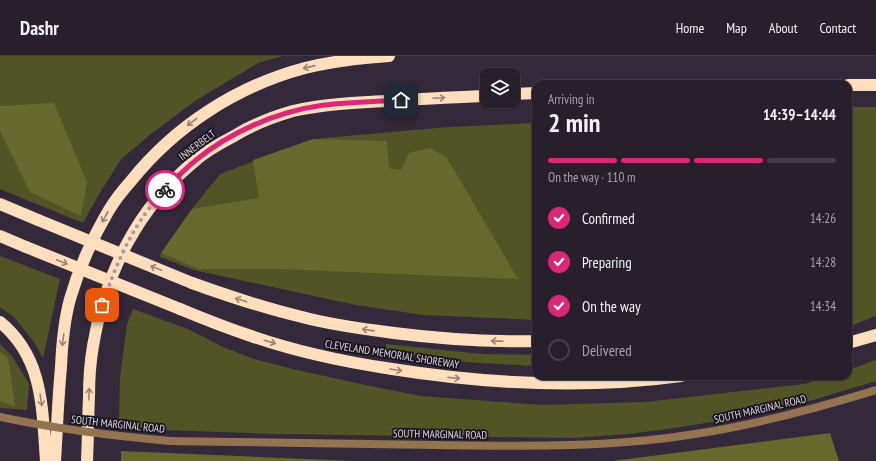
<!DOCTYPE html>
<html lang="en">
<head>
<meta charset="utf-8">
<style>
	:root { --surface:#271f2c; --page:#332c38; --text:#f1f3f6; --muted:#a4a2a9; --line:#433d48; --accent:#db2777 }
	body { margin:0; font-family:"PT Sans Narrow",sans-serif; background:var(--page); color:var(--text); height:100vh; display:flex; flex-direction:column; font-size:15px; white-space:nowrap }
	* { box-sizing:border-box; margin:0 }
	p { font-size:13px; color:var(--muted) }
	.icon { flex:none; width:22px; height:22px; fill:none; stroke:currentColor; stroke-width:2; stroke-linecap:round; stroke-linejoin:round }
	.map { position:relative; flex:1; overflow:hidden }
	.panel { position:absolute; left:532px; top:24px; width:320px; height:300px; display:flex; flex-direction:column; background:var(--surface); border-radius:12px; box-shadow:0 1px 3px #0004,0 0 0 1px var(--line) }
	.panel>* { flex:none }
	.controls { position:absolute; left:480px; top:12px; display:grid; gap:8px }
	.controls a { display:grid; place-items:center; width:40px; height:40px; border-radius:8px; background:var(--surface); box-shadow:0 1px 3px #0004,0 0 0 1px var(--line); font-size:20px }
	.pin { position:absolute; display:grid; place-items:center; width:34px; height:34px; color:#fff; margin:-17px; border-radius:8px; box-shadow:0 2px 6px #0006 }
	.courier { position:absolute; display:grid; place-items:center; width:40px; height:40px; margin:-20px; border:3px solid #db2777; border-radius:50%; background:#fff; color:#222; box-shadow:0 1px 5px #0007 }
	.headline em { font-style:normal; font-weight:800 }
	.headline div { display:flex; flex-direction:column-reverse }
	.headline { display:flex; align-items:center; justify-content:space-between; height:68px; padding:0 16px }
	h1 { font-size:26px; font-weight:800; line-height:30px }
	.bar { display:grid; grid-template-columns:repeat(4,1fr); gap:6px 4px; align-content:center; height:48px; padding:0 16px }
	.bar i { height:5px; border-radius:3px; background:var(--line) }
	.bar .current { background:var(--accent) }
	.bar p { grid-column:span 4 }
	ol { padding:0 16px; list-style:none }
	li { display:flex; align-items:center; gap:12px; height:44px }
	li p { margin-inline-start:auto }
	li .icon { padding:4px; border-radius:50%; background:var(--accent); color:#fff; stroke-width:4 }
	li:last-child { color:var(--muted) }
	li i { width:22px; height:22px; border:2px solid var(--line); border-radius:50% }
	header { display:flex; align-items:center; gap:24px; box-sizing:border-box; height:56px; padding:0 20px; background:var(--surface); border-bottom:1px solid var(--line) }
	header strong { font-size:19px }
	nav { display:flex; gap:22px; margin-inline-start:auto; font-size:14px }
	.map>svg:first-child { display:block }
	.green { fill:#515425 }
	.forest { fill:#65692d }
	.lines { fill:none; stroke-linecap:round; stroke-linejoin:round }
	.tertiary { stroke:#937350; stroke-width:8 }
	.motorway { stroke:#fedebc; stroke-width:12 }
	.tertiary-bridge { stroke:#937350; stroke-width:8 }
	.motorway-bridge { stroke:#fedebc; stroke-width:12 }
	.oneway { stroke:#978374 }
	.done { stroke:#a29aa8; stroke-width:4; stroke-dasharray:0 7.2 }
	.route { stroke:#db2777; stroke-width:5 }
	.labels { text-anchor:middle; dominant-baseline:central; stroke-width:3.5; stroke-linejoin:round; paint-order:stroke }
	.street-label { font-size:11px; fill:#ded7e3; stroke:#19141c }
</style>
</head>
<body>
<header>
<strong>Dashr</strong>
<nav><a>Home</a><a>Map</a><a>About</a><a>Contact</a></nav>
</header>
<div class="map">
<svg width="876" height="405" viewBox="0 0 876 405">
	<rect width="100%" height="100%" fill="#34293b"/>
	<!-- green -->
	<path class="green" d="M0 0H283L258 7 195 45 151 78 121 103 98 140 83 167 0 133Z
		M848 51H876V260L848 271Z
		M536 67V264L423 259 356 249 194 214 160 201 161 197 192 153 220 118 313 83 448 71Z
		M0 200 60 223 43 302 34 286 14 261 0 251Z
		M133 253 188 273 223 291 254 303 297 314 370 330 421 340 542 349 645 346 805 328 829 320H848V314L876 304V325L783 353 742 361 675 372 629 378 574 382 275 378 163 374 119 370 120 321 127 269Z
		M0 288 12 300 29 328 27 354 0 352Z
		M386 288 483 298 536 299V310L462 306 386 295Z"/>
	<!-- forest -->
	<path class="forest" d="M54 47 87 126 81 160 30 136 0 75V50Z
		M313 83 387 85 389 112 401 114 409 97 430 92 447 102 518 223 279 213H199L161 197 192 153 259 142 253 104Z
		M0 296 8 302 15 350 0 345Z
		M830 377 839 405H612Z
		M121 395 353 405H121Z"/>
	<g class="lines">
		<!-- tertiary -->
		<path class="tertiary" d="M170 385C258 387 346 387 435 389 519 390 604 392 688 379 752 370 814 353 876 334"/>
		<!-- motorway -->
		<path class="motorway" d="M848 29H876
			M513 38 536 37
			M0 148 38 164
			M0 180 26 191
			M192 227C228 240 264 252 302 261 332 269 363 273 394 277 441 283 489 286 536 285
			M180 253C204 263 227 272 251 280 297 296 345 306 392 313 487 328 586 333 681 320
			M0 266C44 302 42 353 46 405
			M848 287 876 279
			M55 405C57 374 58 343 61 311 62 288 64 265 70 243 79 212 93 181 109 154 115 144 123 134 131 125 175 70 237 30 305 12 333 5 361 2 389 0
			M87 405C88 384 88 362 89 341 89 324 90 307 93 290 105 217 138 151 196 104 207 94 221 87 234 80 252 69 272 61 293 55 323 48 354 47 385 45 419 43 453 41 487 40"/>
		<!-- tertiary-bridge -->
		<path class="tertiary-bridge" d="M0 361C56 373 113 380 170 385"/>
		<!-- motorway-bridge -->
		<path class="motorway-bridge" d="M38 164 192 227
			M26 191 180 253"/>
	</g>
	<!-- one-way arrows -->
	<defs><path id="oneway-shaft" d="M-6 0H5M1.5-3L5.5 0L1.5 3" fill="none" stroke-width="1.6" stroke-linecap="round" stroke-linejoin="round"/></defs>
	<g class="oneway">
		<use href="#oneway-shaft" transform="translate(309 11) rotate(167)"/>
		<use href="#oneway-shaft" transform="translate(439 42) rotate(-3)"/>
		<use href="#oneway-shaft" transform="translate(192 66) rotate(143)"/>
		<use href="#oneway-shaft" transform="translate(105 161) rotate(119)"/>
		<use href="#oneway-shaft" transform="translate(62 206) rotate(22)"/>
		<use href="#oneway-shaft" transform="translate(156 212) rotate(-158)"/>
		<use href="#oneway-shaft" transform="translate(241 244) rotate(-162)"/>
		<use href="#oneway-shaft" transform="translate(368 274) rotate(-172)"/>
		<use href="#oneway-shaft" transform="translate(63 284) rotate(98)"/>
		<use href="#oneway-shaft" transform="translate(497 285) rotate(-178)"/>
		<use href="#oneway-shaft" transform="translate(270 286) rotate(16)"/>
		<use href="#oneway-shaft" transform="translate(396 314) rotate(9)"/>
		<use href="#oneway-shaft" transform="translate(454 322) rotate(6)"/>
		<use href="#oneway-shaft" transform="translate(89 338) rotate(-88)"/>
		<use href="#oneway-shaft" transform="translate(41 344) rotate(81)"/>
	</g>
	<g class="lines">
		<!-- done -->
		<path class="done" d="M102 249C117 206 133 167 165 134"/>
		<!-- route -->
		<path class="route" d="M165 134C175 123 185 113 196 104 229 77 276 56 318 50 345 46 373 46 401 44"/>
	</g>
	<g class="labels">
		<!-- street labels -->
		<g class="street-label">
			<text transform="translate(197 89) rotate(-37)">INNERBELT</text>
			<text transform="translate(392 298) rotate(9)">CLEVELAND MEMORIAL SHOREWAY</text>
			<text transform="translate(760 353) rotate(-13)">SOUTH MARGINAL ROAD</text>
			<text transform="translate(118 368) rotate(6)">SOUTH MARGINAL ROAD</text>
			<text transform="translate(440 378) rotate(1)">SOUTH MARGINAL ROAD</text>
		</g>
	</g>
</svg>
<div class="controls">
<a><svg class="icon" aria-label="layers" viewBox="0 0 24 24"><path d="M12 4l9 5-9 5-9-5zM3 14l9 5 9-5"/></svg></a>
</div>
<div class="pin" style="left:102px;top:249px;background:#ea580c"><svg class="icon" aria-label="bag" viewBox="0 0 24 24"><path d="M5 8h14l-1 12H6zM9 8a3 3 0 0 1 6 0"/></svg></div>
<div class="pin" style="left:401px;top:44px;background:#1f2937"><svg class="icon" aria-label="home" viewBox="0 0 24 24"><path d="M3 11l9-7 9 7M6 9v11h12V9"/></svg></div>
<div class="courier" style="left:165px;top:134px"><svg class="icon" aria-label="bike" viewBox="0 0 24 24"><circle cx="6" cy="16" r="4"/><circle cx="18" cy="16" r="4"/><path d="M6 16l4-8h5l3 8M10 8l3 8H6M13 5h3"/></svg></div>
<section class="panel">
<div class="headline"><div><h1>2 min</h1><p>Arriving in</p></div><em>14:39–14:44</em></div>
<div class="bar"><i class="current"></i><i class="current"></i><i class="current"></i><i></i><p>On the way · 110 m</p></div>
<ol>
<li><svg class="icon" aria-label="check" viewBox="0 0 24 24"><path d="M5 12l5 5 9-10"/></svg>Confirmed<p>14:26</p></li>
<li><svg class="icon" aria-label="check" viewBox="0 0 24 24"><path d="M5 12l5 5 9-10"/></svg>Preparing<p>14:28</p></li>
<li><svg class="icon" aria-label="check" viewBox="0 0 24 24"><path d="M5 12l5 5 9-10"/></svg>On the way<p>14:34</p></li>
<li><i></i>Delivered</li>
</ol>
</section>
</div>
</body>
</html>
